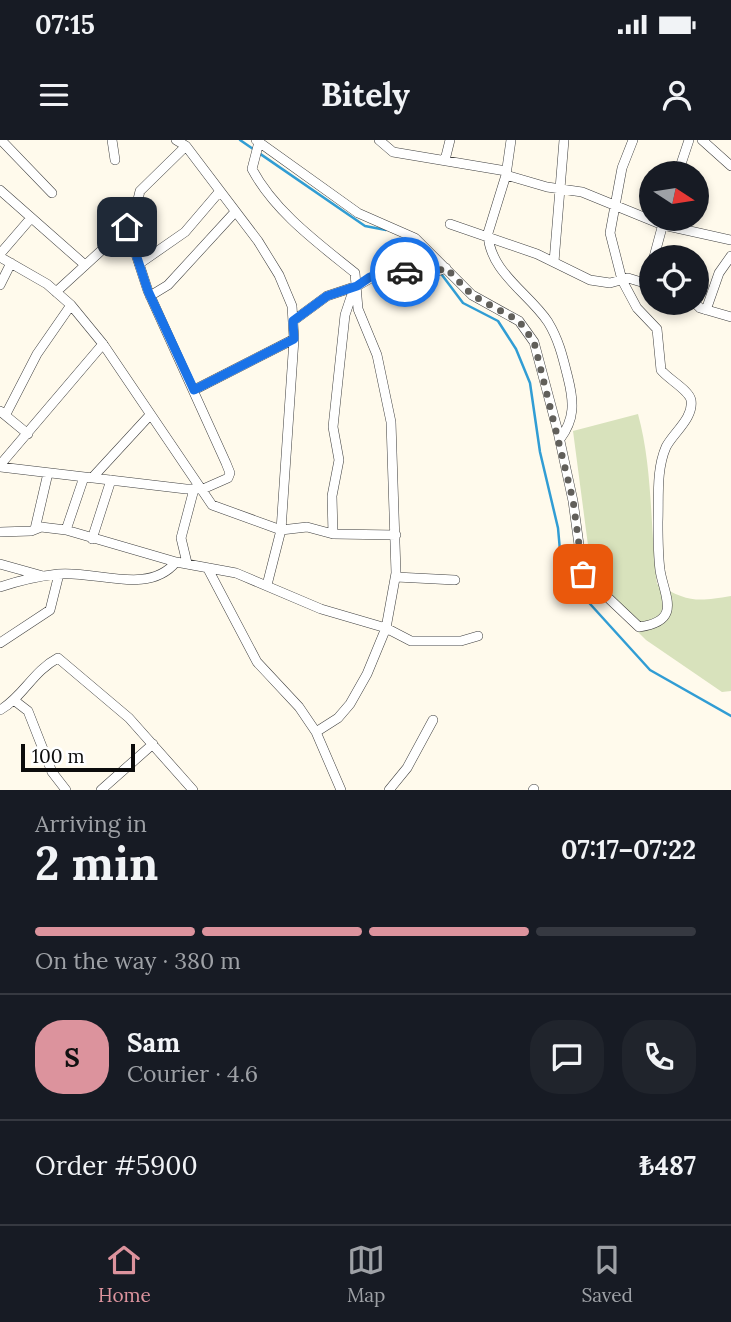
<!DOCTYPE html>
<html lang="en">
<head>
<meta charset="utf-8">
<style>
	:root { --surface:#171b24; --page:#20242c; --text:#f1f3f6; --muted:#9ea1a6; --line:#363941; --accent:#dc939d }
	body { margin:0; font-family:Lora,serif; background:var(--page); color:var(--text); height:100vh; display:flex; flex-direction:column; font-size:26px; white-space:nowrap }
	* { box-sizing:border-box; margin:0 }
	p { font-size:23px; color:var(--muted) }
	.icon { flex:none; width:38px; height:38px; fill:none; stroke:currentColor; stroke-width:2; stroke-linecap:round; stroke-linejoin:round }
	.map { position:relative; height:650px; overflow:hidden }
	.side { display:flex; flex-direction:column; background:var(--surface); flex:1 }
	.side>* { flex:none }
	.needle { width:46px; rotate:102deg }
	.tools { position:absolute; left:639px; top:21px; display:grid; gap:14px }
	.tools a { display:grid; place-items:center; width:70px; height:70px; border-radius:50%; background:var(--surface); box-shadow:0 4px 10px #0003; font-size:35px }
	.scale { position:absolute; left:21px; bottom:18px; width:114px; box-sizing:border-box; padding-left:7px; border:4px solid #0c0c0c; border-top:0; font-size:19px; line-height:24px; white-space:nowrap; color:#0c0c0c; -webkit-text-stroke:5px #fff; paint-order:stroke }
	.pin { position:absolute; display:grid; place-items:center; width:60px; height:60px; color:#fff; margin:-30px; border-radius:14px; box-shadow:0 4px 10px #0006 }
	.courier { position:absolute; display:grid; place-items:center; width:70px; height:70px; margin:-35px; border:5px solid #1a73e8; border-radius:50%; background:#fff; color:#222; box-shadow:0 2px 9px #0007 }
	.overview em { font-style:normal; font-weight:700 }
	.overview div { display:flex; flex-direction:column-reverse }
	.overview { display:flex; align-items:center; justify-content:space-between; height:119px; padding:0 35px }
	h1 { font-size:46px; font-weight:700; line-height:52px }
	.bar { display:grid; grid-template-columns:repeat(4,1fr); gap:10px 7px; align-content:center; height:84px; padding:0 35px }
	.bar i { height:9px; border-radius:5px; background:var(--line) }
	.bar .selected { background:var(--accent) }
	.bar p { grid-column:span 4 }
	.line { display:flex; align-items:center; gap:18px; padding:0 35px; border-top:2px solid var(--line) }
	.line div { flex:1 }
	.round { display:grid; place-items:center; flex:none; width:74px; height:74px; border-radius:28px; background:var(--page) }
	.status { display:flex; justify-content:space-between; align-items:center; height:49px; padding:0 35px; background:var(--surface); direction:ltr }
	.status svg { height:19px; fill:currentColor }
	header { display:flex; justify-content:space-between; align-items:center; height:91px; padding:0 35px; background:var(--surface); font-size:32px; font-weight:700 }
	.tab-bar { display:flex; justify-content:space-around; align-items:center; height:98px; border-top:2px solid var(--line); background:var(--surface); font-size:19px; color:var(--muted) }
	.tab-bar a { display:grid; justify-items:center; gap:4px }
	.tab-bar .selected { color:var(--accent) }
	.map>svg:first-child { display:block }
	.cemetery { fill:#d8e2bc }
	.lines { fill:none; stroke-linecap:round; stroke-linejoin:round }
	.stream { stroke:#319dd4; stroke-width:2.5 }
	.minor-casing { stroke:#3f3f3f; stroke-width:10 }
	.minor { stroke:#fff; stroke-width:9 }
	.done { stroke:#615f5a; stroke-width:7; stroke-dasharray:0 12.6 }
	.route { stroke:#1a73e8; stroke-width:9 }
</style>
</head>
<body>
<div class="status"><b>07:15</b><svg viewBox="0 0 49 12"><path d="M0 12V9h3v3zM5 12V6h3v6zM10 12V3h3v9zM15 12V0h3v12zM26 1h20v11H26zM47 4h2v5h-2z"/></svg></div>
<header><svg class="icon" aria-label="menu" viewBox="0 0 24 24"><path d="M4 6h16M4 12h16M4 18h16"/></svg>Bitely<svg class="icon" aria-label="person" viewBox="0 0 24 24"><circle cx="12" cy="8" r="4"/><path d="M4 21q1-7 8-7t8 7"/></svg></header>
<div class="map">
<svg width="731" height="650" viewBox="0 0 731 650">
	<rect width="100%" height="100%" fill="#fffaec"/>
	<!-- cemetery -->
	<path class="cemetery" d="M638 274C653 329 650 388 657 444 687 462 697 462 731 456V551L722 552 646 500 630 484 591 428 573 291Z"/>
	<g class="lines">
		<!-- stream -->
		<path class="stream" d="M240 0 365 86 386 90
			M427 115 463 163 498 181 516 209 530 243 540 312 558 388 562 433 650 530 731 576"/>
		<defs>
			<path id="minor" d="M1 0 52 53
				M112 0 115 20
				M176 0 186 6 258 101 279 135 292 166 294 199 281 390 267 445
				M256 0 358 73 415 98 472 155 519 181 534 202 558 292 573 361 583 434 639 487C683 481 664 456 660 430 658 414 658 398 658 382 659 357 656 330 666 307 673 293 694 278 691 260 689 250 668 239 661 230L657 189 637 168 622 140 610 93 622 28 633 0
				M379 0 393 12 506 31
				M511 0 506 35 488 93C489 132 529 153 548 182 559 200 563 218 568 238 574 262 575 279 560 299
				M702 0 731 26
				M259 2 252 29C275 72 318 103 355 133L358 169 377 215 391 282 396 433 386 488 367 534 350 564 338 578 316 592
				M445 20 450 0
				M678 33 689 0
				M506 35 547 47 582 52 663 85 731 100
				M0 50 85 125
				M450 84 537 114 590 140 610 143 628 138 651 145
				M0 114 31 78
				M0 117 47 144 71 165 103 204 212 365 281 390 307 387 333 394 396 395
				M654 117 664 80
				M554 122 564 0
				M139 124 185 92 220 51
				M646 144 651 130
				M0 145 11 123
				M56 152 127 87 134 76 140 51 186 6
				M150 156 168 145 235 72
				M695 163 700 168 731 177
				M706 170 719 133 731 116
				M293 181 327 156 357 146
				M194 250 294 199
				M0 271 28 294
				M6 274 37 214 71 165
				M0 325 103 204
				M0 327 186 349H203L228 338 230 333 226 323 148 151 127 87
				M92 338 150 275
				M35 389 48 333
				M66 390 84 337
				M0 392 31 391 41 387 66 390 176 422 236 433 321 469 386 488 411 501H461L478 496
				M333 394 332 356 339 320 333 287 345 175 351 157 357 146 385 130 421 137 446 128
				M92 399 111 340
				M187 423 181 398 194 349
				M0 424 43 436
				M208 429 257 522 299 567 316 592 341 650
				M396 437 455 440
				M0 447C18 441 39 436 58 434 96 430 148 456 176 422
				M0 503 50 470 59 434
				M15 561 28 571 52 632 66 650
				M0 570C23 557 33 531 58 518L129 578 193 650
				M101 650 153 604
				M389 650 407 628 433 580
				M533 650 534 649"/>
		</defs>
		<!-- minor casing -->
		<use href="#minor" class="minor-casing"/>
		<!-- minor -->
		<use href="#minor" class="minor"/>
	</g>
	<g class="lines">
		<!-- done -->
		<path class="done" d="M405 132 421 137 446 128 472 155 519 181 534 202 573 360 583 434"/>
		<!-- route -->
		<path class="route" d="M127 87 148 151 194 250 294 199 293 181 327 156 357 146 370 137 386 130 405 132"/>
	</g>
</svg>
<div class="tools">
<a><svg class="needle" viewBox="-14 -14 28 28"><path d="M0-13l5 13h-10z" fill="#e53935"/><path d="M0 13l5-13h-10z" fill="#9ea1a6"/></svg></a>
<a><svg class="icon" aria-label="locate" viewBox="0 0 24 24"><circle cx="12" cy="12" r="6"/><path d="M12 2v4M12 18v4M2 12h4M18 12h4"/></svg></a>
</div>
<div class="scale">100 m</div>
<div class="pin" style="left:583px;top:434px;background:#ea580c"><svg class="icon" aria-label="bag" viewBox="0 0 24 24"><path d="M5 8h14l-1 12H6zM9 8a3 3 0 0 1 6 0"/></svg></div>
<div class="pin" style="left:127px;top:87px;background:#1f2937"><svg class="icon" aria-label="home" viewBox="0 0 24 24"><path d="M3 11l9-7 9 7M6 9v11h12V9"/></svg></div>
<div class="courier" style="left:405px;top:132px"><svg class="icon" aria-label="car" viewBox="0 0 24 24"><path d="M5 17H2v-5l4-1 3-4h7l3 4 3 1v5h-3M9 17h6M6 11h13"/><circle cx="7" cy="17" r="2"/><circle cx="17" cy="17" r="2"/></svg></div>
</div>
<section class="side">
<div class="overview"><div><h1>2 min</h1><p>Arriving in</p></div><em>07:17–07:22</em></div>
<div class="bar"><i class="selected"></i><i class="selected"></i><i class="selected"></i><i></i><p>On the way · 380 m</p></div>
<div class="line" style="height:126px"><b class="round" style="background:var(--accent);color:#111">S</b><div><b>Sam</b><p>Courier · 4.6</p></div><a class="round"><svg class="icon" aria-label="chat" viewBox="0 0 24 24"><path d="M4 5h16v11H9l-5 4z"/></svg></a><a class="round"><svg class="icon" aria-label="phone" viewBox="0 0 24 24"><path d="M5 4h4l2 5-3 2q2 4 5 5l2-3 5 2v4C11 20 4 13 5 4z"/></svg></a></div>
<div class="line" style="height:91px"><div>Order #5900</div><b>₺487</b></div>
</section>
<nav class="tab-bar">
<a class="selected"><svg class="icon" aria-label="home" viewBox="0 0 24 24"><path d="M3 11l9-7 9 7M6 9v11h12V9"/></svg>Home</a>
<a><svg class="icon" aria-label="map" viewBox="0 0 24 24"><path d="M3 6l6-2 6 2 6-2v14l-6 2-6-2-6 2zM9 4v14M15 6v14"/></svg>Map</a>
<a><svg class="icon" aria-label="saved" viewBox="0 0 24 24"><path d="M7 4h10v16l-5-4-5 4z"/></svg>Saved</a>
</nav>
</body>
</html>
